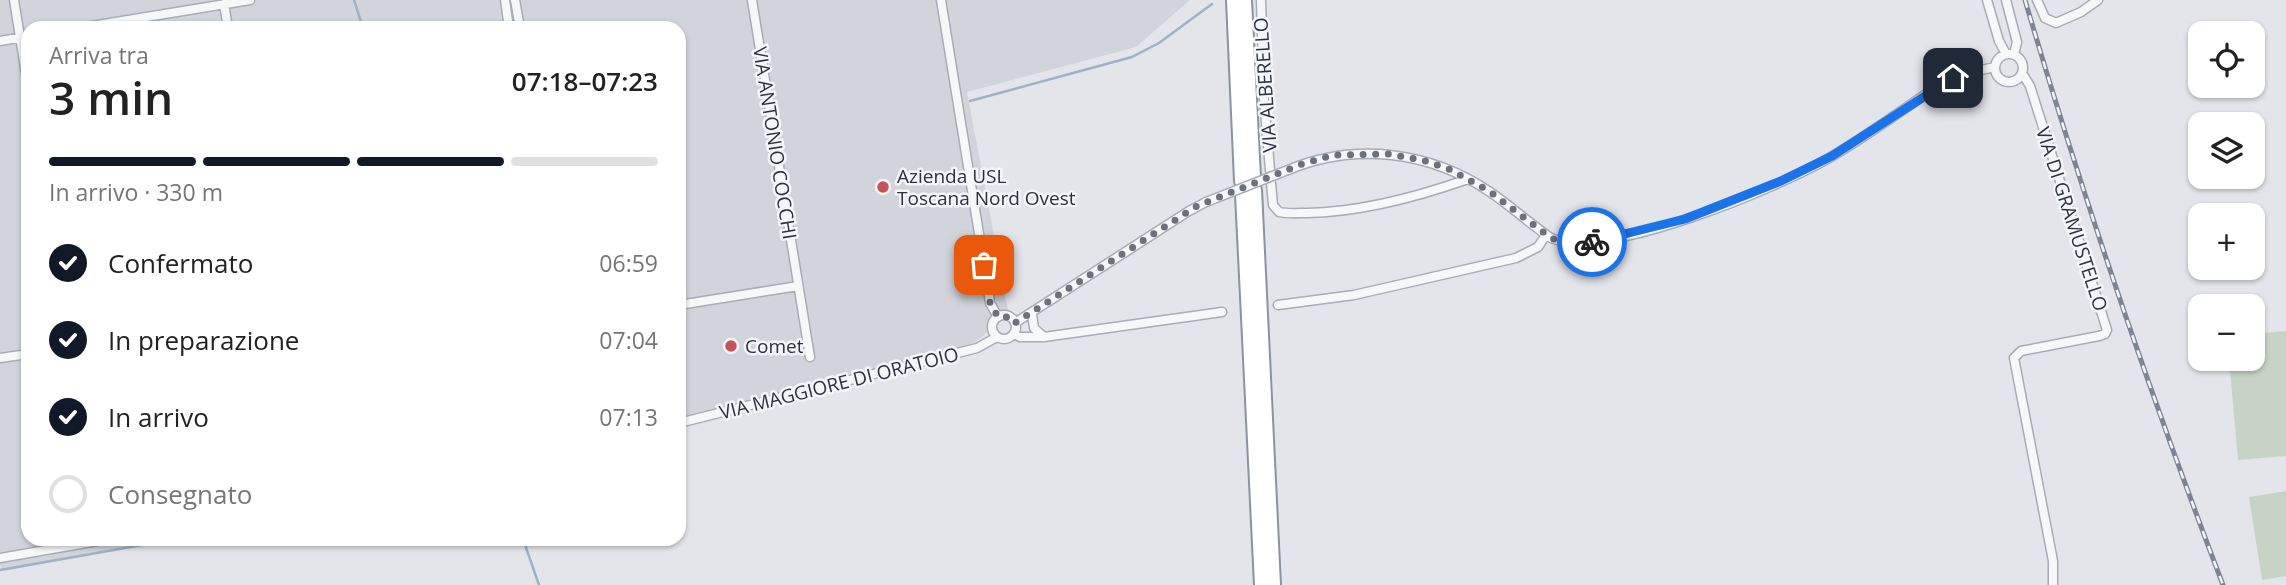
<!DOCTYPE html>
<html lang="it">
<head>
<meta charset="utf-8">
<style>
	:root { --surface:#fff; --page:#f6f6f6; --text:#222; --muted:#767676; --line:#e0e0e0; --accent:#111827 }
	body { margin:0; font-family:"Open Sans",sans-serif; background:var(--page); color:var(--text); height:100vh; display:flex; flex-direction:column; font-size:26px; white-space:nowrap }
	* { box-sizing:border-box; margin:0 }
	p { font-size:23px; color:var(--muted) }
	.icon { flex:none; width:38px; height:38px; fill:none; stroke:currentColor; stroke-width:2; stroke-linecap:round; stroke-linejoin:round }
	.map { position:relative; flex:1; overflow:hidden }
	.side { position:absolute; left:21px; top:21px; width:665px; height:525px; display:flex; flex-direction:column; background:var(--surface); border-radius:21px; box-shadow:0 2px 5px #0004 }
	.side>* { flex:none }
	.fabs { position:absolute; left:2188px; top:21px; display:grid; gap:14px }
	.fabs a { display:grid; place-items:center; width:77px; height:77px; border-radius:14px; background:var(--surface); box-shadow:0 2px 5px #0004; font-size:35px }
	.pin { position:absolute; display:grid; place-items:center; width:60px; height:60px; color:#fff; margin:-30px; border-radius:14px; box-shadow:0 4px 10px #0006 }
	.courier { position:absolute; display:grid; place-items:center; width:70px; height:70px; margin:-35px; border:5px solid #1a73e8; border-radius:50%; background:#fff; color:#222; box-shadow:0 2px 9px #0007 }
	.head em { font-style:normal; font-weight:600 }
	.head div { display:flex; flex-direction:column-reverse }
	.head { display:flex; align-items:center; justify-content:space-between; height:119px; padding:0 28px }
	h1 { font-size:46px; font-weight:600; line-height:52px }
	.bar { display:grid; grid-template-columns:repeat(4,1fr); gap:10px 7px; align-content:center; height:84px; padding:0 28px }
	.bar i { height:9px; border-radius:5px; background:var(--line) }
	.bar .current { background:var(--accent) }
	.bar p { grid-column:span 4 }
	ol { padding:0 28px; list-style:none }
	li { display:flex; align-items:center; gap:21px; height:77px }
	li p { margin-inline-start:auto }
	li .icon { padding:7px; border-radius:50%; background:var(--accent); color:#fff; stroke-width:4 }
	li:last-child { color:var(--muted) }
	li i { width:38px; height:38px; border:4px solid var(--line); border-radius:50% }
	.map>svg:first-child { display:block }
	.built { fill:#d2d4dc }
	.garden { fill:#c7d4c5 }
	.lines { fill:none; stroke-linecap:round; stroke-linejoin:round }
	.stream { stroke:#a1b0c7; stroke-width:2.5 }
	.street-casing { stroke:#a8acb4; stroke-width:11 }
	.highway-casing { stroke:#8c92a0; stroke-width:18 }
	.street { stroke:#f6f7f9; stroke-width:8 }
	.highway { stroke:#fff; stroke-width:14 }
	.rail-casing { stroke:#7e8493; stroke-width:5 }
	.rail { stroke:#f3f5f8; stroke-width:2.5; stroke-dasharray:8; stroke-linecap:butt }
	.street-bridge-casing { stroke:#a8acb4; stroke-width:11; stroke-linecap:butt }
	.street-bridge { stroke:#f6f7f9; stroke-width:8 }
	.done { stroke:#6c717c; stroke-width:7; stroke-dasharray:0 12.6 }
	.route { stroke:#1a73e8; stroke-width:9 }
	.poi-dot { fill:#c55359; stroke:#f3f5f8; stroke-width:2.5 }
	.labels { text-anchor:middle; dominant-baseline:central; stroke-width:5; stroke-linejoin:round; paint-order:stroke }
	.street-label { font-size:19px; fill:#2c3241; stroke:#f3f5f8 }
	.poi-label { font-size:19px; fill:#2c3241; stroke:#f3f5f8; text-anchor:start }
</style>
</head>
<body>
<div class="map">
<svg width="2286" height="585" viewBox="0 0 2286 585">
	<rect width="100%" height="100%" fill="#e3e5ea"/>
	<!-- built -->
	<path class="built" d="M0 0H1190L1136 47 967 92 1008 310 982 337 973 343 892 366 679 420V28H28V539H179L3 571 0 565Z"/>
	<!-- garden -->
	<path class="garden" d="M2286 331V456L2238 460 2229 359H2252V334Z
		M2286 491V576L2262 580 2249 497Z"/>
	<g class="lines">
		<!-- stream -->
		<path class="stream" d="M354 0 363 28
			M970 101 1132 57 1159 43 1212 4
			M523 539 539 585
			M0 570 176 539"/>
		<defs>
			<path id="street" d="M14 0 28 86
				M505 0 509 28
				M515 0 520 28
				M752 0 810 357
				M941 0 988 289 990 303 998 317
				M1261 0 1264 99 1270 170
				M1987 0 1999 41 2006 54
				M2006 0 2017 42 2014 55
				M2037 0 2045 18 2056 23 2081 12 2098 0
				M224 4 228 28
				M79 28 250 0
				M0 41 28 36
				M1995 68a14 14 0 1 1 28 0a14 14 0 1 1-28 0Z
				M2022 73 2030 86 2107 330 2105 334 2099 336 2021 351 2014 358 2053 561V585
				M1288 170C1355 142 1430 151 1490 192 1511 206 1530 224 1551 238 1606 260 1777 188 1829 158 1869 135 1907 106 1946 81L1959 75 1995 67
				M1271 183 1273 205 1279 212C1288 214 1298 213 1307 213 1361 212 1417 197 1468 179
				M679 305 798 286
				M1278 305 1354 295 1516 258 1538 247 1546 235
				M1032 314 1034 328 1044 337
				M992 327a12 12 0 1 1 24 0a12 12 0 1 1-24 0Z
				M1015 323 1189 211 1206 202
				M1014 334 1020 337H1044L1222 312
				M0 358 28 354
				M679 423 977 348 997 337
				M0 558 109 539"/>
			<path id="highway" d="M1234 0 1242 181
				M1244 0 1253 177
				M1254 190 1273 585
				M1243 194 1262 585"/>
		</defs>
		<!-- street casing -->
		<use href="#street" class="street-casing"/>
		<!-- highway casing -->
		<use href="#highway" class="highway-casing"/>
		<!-- street -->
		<use href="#street" class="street"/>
		<!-- highway -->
		<use href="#highway" class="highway"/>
		<defs>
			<path id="rail" d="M2025 0C2083 198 2150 393 2223 585"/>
		</defs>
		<!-- rail casing -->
		<use href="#rail" class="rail-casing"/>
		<!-- rail -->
		<use href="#rail" class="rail"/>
		<defs>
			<path id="street-bridge" d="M1206 202 1288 170"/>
		</defs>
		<!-- street-bridge casing -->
		<use href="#street-bridge" class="street-bridge-casing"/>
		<!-- street-bridge -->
		<use href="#street-bridge" class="street-bridge"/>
	</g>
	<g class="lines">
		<!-- done -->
		<path class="done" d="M984 265 990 303 998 317H1010L1015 323 1197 206 1302 164 1334 155 1389 154 1422 160 1449 169 1489 191 1551 238 1562 242H1592"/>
		<!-- route -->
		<path class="route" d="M1592 242 1685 219 1781 181 1832 156 1953 78"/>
	</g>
	<!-- markers -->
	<g class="poi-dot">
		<circle cx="883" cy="187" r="7"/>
		<circle cx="731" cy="346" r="7"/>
	</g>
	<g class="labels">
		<!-- street labels -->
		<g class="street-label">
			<text transform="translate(1265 85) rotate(-94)">VIA ALBERELLO</text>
			<text transform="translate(775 143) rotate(81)">VIA ANTONIO COCCHI</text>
			<text transform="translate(2072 219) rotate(72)">VIA DI GRAMUSTELLO</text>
			<text transform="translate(839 383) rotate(-14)">VIA MAGGIORE DI ORATOIO</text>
		</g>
		<!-- poi labels -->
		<g class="poi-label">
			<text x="897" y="176">Azienda USL<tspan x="897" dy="22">Toscana Nord Ovest</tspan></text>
			<text x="745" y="346">Comet</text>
		</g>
	</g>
</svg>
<div class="fabs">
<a><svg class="icon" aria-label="locate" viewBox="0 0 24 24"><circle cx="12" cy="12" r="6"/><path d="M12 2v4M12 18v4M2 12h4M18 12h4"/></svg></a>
<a><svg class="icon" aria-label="layers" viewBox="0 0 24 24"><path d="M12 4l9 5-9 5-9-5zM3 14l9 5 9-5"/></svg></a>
<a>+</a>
<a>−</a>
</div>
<div class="pin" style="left:984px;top:265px;background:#ea580c"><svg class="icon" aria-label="bag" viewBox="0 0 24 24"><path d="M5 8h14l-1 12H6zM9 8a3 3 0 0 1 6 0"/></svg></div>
<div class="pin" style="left:1953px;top:78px;background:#1f2937"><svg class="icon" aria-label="home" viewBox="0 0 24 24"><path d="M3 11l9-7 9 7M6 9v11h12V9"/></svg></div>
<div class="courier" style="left:1592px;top:242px"><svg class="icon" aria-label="bike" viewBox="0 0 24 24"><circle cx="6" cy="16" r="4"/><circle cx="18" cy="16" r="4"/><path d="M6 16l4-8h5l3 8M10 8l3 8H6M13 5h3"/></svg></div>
<section class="side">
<div class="head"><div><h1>3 min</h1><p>Arriva tra</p></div><em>07:18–07:23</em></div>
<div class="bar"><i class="current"></i><i class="current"></i><i class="current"></i><i></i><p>In arrivo · 330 m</p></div>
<ol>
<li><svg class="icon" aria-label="check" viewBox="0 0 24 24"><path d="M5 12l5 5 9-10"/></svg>Confermato<p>06:59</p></li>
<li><svg class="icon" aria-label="check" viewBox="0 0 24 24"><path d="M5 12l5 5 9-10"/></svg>In preparazione<p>07:04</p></li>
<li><svg class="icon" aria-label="check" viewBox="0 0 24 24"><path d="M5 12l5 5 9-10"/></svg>In arrivo<p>07:13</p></li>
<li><i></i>Consegnato</li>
</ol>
</section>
</div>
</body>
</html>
